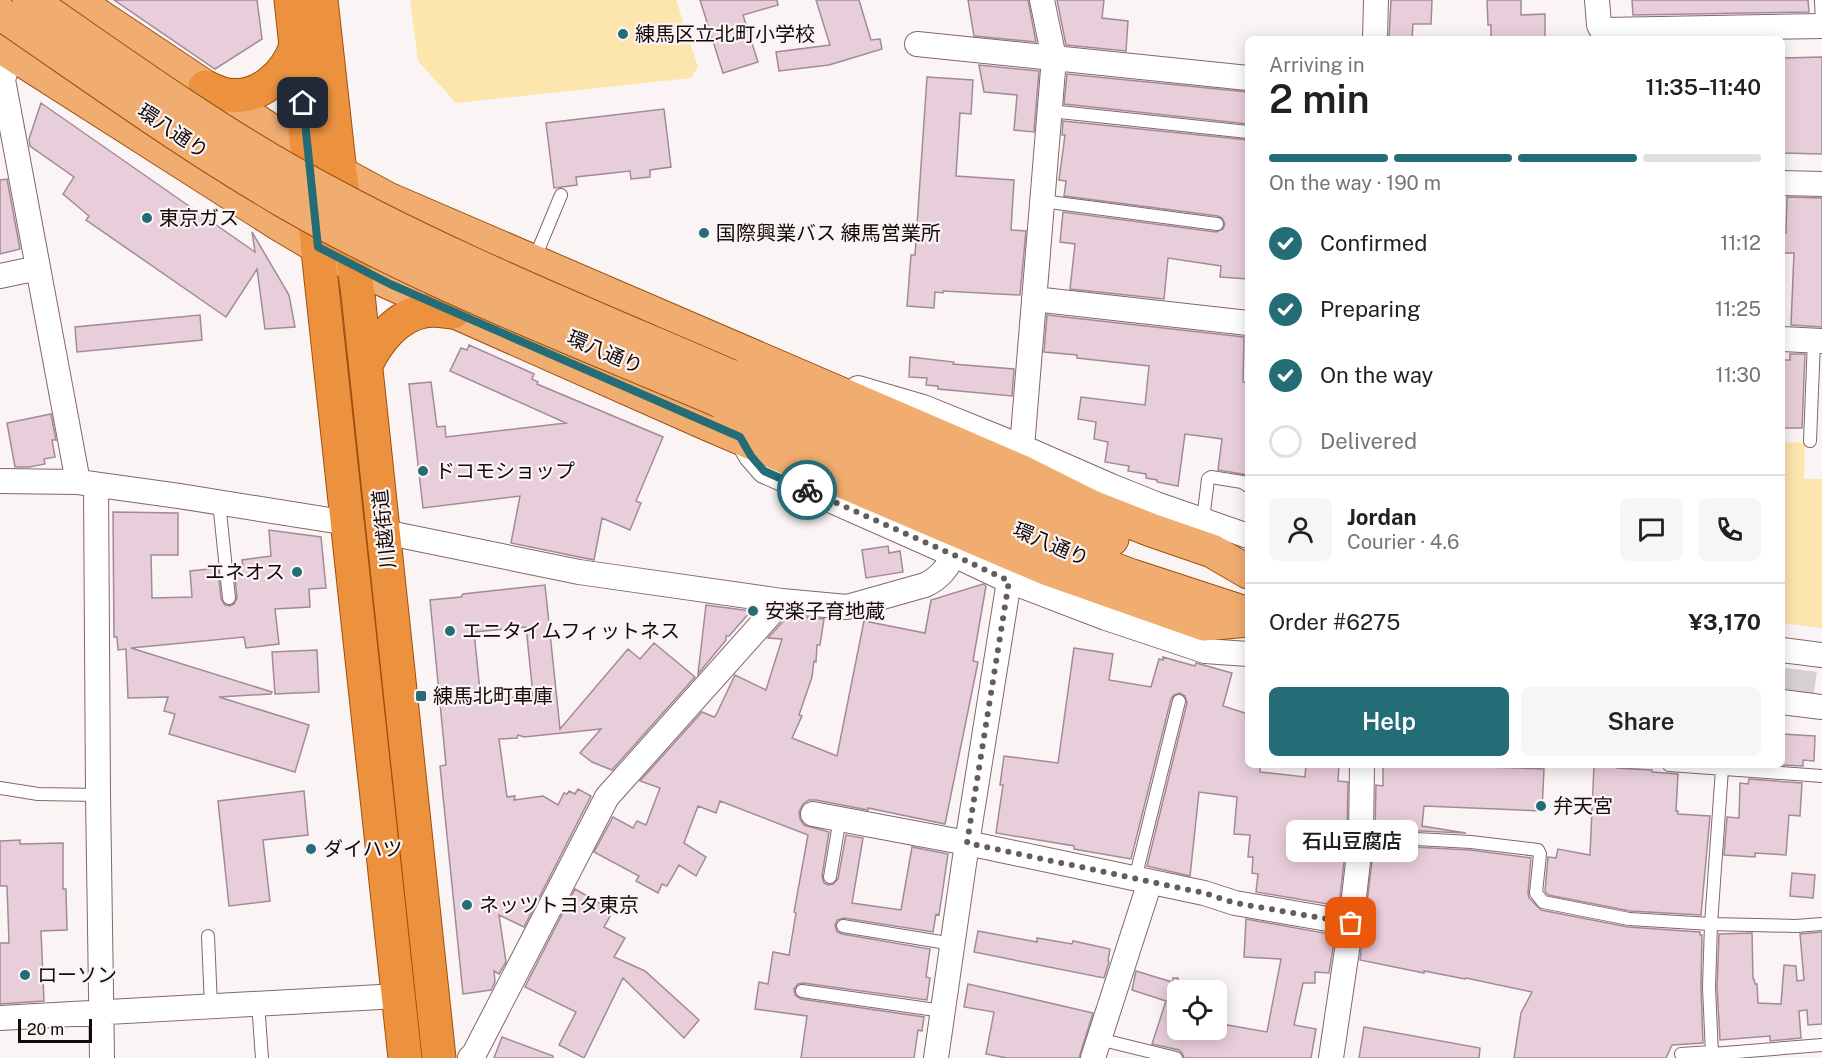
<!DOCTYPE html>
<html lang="en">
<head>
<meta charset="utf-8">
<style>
	:root { --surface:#fff; --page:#f6f6f6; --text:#202124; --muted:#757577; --line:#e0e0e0; --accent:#246d77 }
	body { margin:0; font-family:"Public Sans","Noto Sans JP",sans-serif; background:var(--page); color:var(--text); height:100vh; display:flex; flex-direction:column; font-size:22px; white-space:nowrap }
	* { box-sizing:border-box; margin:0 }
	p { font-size:20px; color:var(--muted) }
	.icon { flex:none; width:33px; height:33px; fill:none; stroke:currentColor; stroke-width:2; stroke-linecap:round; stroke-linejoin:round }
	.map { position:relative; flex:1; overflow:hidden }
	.sheet { position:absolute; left:1245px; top:36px; width:540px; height:732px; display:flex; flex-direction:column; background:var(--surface); border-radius:9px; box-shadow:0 3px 15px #0003 }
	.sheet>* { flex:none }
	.controls { position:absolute; left:1167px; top:980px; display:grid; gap:12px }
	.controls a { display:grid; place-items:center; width:60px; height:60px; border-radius:9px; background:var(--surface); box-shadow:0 3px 15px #0003; font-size:30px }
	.scale { position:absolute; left:18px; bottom:15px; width:74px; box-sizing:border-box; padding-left:6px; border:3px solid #140a0a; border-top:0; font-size:16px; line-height:21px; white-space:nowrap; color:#140a0a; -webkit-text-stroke:4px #fbf4f4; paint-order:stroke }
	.pin { position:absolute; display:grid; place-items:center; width:51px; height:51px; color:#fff; margin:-26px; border-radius:12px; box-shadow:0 3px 9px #0006 }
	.courier { position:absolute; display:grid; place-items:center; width:60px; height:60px; margin:-30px; border:4px solid #246d77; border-radius:50%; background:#fff; color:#222; box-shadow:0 2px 8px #0007 }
	.bubble { position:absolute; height:42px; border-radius:9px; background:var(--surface); box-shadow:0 3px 15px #0003; font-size:20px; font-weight:600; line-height:42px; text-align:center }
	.headline em { font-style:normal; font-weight:600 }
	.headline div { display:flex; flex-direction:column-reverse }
	.headline { display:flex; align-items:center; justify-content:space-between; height:102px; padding:0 24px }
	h1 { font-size:39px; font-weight:600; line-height:45px }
	.bar { display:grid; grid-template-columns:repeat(4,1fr); gap:9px 6px; align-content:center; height:72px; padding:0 24px }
	.bar i { height:8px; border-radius:4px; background:var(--line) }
	.bar .selected { background:var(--accent) }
	.bar p { grid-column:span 4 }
	.line { display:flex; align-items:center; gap:15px; padding:0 24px; border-top:2px solid var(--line) }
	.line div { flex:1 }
	.round { display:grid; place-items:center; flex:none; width:63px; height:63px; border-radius:9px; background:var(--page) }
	ol { padding:0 24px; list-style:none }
	li { display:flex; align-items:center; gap:18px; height:66px }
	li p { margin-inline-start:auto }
	li .icon { padding:6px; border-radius:50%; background:var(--accent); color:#fff; stroke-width:4 }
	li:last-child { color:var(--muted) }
	li i { width:33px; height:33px; border:3px solid var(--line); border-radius:50% }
	.action { display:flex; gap:12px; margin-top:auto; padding:12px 24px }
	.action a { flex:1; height:69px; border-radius:9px; background:var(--accent); color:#fff; font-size:24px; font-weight:600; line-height:69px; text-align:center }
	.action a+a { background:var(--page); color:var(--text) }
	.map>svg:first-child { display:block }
	.green { fill:#fde5ae }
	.building { fill:#e8cedb; stroke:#a28a97; stroke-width:1.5; fill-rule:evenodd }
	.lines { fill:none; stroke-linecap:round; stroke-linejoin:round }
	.primary-tunnel { stroke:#d8d1d1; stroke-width:33; stroke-dasharray:33 16; stroke-linecap:butt }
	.service-casing { stroke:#826867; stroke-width:14 }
	.minor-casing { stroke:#826867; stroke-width:26 }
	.primary-casing { stroke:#9d500d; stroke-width:35 }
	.trunk-casing { stroke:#9d500d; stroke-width:35 }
	.service { stroke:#fff; stroke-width:12 }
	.minor { stroke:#fff; stroke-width:24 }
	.primary { stroke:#f1ad6f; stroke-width:33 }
	.trunk { stroke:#ec923f; stroke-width:33 }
	.primary-bridge-casing { stroke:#9d500d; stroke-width:35; stroke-linecap:butt }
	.primary-bridge { stroke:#f1ad6f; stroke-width:33 }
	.done { stroke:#655c5c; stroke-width:6; stroke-dasharray:0 10.8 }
	.route { stroke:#246d77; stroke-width:8 }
	.poi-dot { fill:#246d77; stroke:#fbf4f4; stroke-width:2 }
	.labels { text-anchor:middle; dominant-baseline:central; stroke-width:4.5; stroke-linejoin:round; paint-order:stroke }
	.poi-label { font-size:20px; fill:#140a0a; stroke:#fbf4f4; text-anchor:start }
	.street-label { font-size:20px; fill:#140a0a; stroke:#fbf4f4 }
</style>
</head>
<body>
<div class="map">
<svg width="1822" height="1058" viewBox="0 0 1822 1058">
	<rect width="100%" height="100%" fill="#fbf4f4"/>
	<!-- green -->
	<path class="green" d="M410 0H676L698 67 691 78 456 103 418 61Z
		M1782 442 1805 443 1804 479H1822V628L1782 623Z"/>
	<!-- building -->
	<path class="building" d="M114 0H257L262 39 215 69Z
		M700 0H777L778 5 743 15 758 62 723 73Z
		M816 0H859L871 40 880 39 882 49 829 65 779 71 776 52 830 45Z
		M968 0H1028L1036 42 974 36Z
		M1057 0H1104L1102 18 1128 21 1126 51 1066 45Z
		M1391 0H1432L1431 24H1413L1412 39H1389Z
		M1487 0H1521V15L1545 14V39H1491V25H1488Z
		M1632 0H1808L1809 12 1633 15Z
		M1822 57V154L1782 153V63H1784V58Z
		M979 65 1039 71 1034 132 1014 130 1017 95 984 92Z
		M1067 74 1248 92V124L1064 104Z
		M927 77 973 80 971 114 960 113 956 176 1014 180 1011 230 1026 231 1020 295 943 291V293L935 292 934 308 907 306 911 255H915Z
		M41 103 255 252 252 232 289 295 295 327 265 329 257 269 226 317 86 220 89 216 63 194 74 177 30 146 29 139Z
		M664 109 671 167 650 170V177L631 179 630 171 576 177 577 185 554 188 546 123Z
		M1063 121 1248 140V279L1220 277 1221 266 1168 258 1164 299 1070 289 1075 244 1060 242 1063 212 1216 232 1223 229 1225 224 1222 218 1218 216 1064 196 1066 181 1059 180 1065 135H1062Z
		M7 179 20 249 0 254V180Z
		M1787 197 1822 198V327L1791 325 1794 253H1782V233H1786Z
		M200 315 202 340 77 352 75 327Z
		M1047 315 1244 337 1243 382 1248 383V475L1218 470 1222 439 1185 434 1178 486 1157 482V480L1146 478V474L1128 471 1129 466 1105 462 1108 442 1094 439 1096 422 1078 419 1081 397 1145 405 1149 366 1077 358V355L1044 352Z
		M469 345 534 374 532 379 538 382 537 384 663 437 636 501 641 503 630 530 602 518 594 560 511 543 520 496 423 508 409 384 431 382 437 427 445 426 446 437 566 423 450 371 461 348 467 350Z
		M1790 354H1805L1802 428H1782V360H1790Z
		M910 357 954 362 953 364 1014 369 1012 396 938 389V386L926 385 927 378 909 377Z
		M51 414 56 440H52L55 457 44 459 45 464 29 467H15L7 423Z
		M113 512 178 513V555H151L152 598 192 597 190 571 218 568 221 599 225 605 230 606 234 604 237 598 234 567 243 566 242 560 271 556 269 530 321 537 326 588 309 589 310 607 275 609 279 644 246 648 244 637 131 648 272 692 271 694 219 697 309 725 295 772 169 734 175 714 164 711 168 697 128 698 126 649 118 650 117 637H114Z
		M888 546 889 553 900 551 903 572 866 578 862 550Z
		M983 584 986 586 973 661 978 662 945 824 868 808V810L816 800H809L803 804 799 812 800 819 804 825 829 832 822 876 824 883 828 885 833 884 838 879 846 835 863 838 852 903 901 910 912 847 948 854 939 915 936 914 933 932 844 918 837 920 835 925 837 932 842 934 930 949 926 977 930 978 927 1000 803 983 798 984 794 989 795 995 801 999 924 1017 922 1031 918 1030 914 1058H801L807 1016 755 1009 759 982 768 984 773 952 789 955 796 913 794 912 808 835 720 801 716 813 698 806 684 843 706 857 696 876 679 865 667 886 662 884 658 893 636 881 639 876 594 852 613 817 633 828 637 821 646 825 660 788 640 781 702 712 714 717 716 715 735 675 766 690 782 639 768 638 788 616 824 619 820 645H817L816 662 814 661 812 677 799 715 802 716 792 738 837 756 864 621 925 633 931 600Z
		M545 585 560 729 628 649 640 659 654 643 695 677 612 770 592 762 580 753 601 729 524 737 518 735 517 738 499 739 507 797 515 796 514 800 543 796 558 805 564 793 567 794 569 791 575 794 578 789 591 796 524 927 499 915 506 962 499 974 494 971 495 982 491 990 463 994 440 766 446 765 430 600 461 597 463 594ZM526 627 533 695 481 701 474 632Z
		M706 605 751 611 729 636H726V640L698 674Z
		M1074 648 1113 654 1109 680 1151 687 1159 659 1163 660V657L1195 666 1196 663 1232 673 1223 706 1248 714V765H1260V772L1305 777 1306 765H1339L1338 781 1348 782 1347 835 1339 906 1256 892 1258 874 1252 873 1253 857H1248L1250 835 1234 834 1237 797 1199 792 1190 876 1147 866 1187 703 1185 696 1180 693 1174 695 1171 699 1131 859 1074 849V846L996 833 1003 785H1000L1004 756 1058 763Z
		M317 650 319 692 275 694 272 652Z
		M1782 734 1815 736 1814 761 1803 760V766L1782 765Z
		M1383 765H1488V767L1544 769 1542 811 1424 806 1422 826 1466 833 1375 829 1376 785 1383 786Z
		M1594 765H1617V768L1652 770V772L1678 774 1676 811H1678V814L1710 816 1701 915 1630 911 1548 895 1545 891 1548 857 1556 858 1558 849 1590 855Z
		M1749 779 1802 783 1800 816 1789 815 1786 855 1755 853V857L1724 855 1727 817 1739 818 1740 783 1748 784Z
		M304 791 308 835 263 840 270 901 229 906 218 801Z
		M20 840V844L63 843V889H66L67 930 41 931 44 1001 0 1004V943H9L7 886H0V841Z
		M1374 845 1470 850 1531 858 1528 893 1529 898 1541 910 1628 927 1700 932V935H1702L1701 987 1703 1043 1672 1045 1666 1058H1514L1521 1013 1532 992 1466 978 1465 979 1424 971V973L1360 960Z
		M1792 873 1815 875 1813 898 1790 896Z
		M575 889 613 911 604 927 625 938 614 957 645 971 699 1020 684 1038 623 978 584 1058 559 1045 576 1012 525 987Z
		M1246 919 1335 935 1329 973 1315 972V983H1303L1294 1025 1316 1029 1311 1058H1184L1182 1053 1179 1050 1152 1044 1166 1001 1132 990 1136 971 1172 982 1173 978H1178V1029H1216V1023L1267 1032 1281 959 1244 957Z
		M978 931 1037 942V938L1072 944 1073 941 1110 949 1108 961 1109 962 1104 978 974 952Z
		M1822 932V1024L1808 1025 1807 1010 1799 1011 1801 1038 1770 1041V1036L1720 1040 1717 987 1719 934 1752 933 1753 979H1754L1755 984H1757L1758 1003 1781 1004 1784 965 1796 966 1797 981 1804 980 1800 934Z
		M968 984 1093 1013 1079 1058H1007L986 1054 994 1012 964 1007Z
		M1364 1027 1480 1048 1479 1058H1359Z
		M502 1037 553 1056V1058H494Z"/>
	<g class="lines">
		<!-- primary-tunnel -->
		<path class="primary-tunnel" d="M1782 684 1822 689"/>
		<defs>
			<path id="service" d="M1821 0 1822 26
				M1050 111 1248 132
				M1042 201 1217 224
				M534 260 561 195
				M1810 441 1814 341
				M219 502 229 598
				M1203 520 1208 479 1211 477 1242 482 1248 486
				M1669 765 1822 776
				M1722 769 1711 924 1709 987 1712 1054 1822 1045
				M0 788 38 794 98 795
				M1361 836 1471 842 1538 850 1540 854 1536 893 1543 902 1629 919 1711 924 1796 926 1822 924
				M830 877 840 818
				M1135 879 1179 701
				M843 926 953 944
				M208 936 211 1006
				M802 991 943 1011
				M258 1003 262 1058
				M1099 1039 1176 1058
				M1681 1054 1711 1052"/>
			<path id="minor" d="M1597 0 1599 25 1601 29 1604 30 1822 26
				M1375 39 1376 0
				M917 44 1248 78
				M14 56 7 66 3 80 78 482
				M1782 183 1822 184
				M0 276 38 268
				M1034 299 1248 323
				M1782 339 1822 341
				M858 388 923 407 1022 447 1111 486 1156 504 1248 536
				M740 437 751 456 764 471 954 555 1009 581 1106 618 1205 651 1248 654
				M1022 447 1054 58 1042 0
				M0 481 78 482 179 496 348 523
				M96 485 98 795 102 1058
				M384 532 579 572 782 601 847 607 925 585C940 578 946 569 954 555
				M1782 650 1822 655
				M1782 702 1822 707
				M813 814 967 843 1204 893 1235 903 1351 923
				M0 1018 398 996
				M470 1058 474 1054 607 797 782 601
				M936 1058 967 843 1009 581
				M1093 1058 1150 882
				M1331 1058 1351 923 1361 836 1362 765"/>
			<path id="primary" d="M75 0 309 156 388 199 1022 472 1090 506 1151 530 1212 551 1248 572
				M0 46 279 224 318 247 390 283 710 425 1048 569 1204 624 1248 620
				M730 376 1112 539
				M720 401 1079 556 1132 576 1248 614"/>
			<path id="trunk" d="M291 0 405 1058
				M321 0 340 173 358 294 439 1058
				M205 87C213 90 220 94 228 95 260 100 287 73 296 46
				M366 365C377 341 397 316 424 311 434 309 443 311 453 312"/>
		</defs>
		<!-- service casing -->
		<use href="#service" class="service-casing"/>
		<!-- minor casing -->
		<use href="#minor" class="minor-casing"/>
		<!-- primary casing -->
		<use href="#primary" class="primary-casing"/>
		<!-- trunk casing -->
		<use href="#trunk" class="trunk-casing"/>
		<!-- service -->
		<use href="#service" class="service"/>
		<!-- minor -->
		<use href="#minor" class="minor"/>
		<!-- primary -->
		<use href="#primary" class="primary"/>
		<!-- trunk -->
		<use href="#trunk" class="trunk"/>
		<defs>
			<path id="primary-bridge" d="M30 0C116 59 201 121 291 172 432 252 582 312 730 376
				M0 13C94 77 186 144 284 201 422 281 573 338 720 401"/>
		</defs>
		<!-- primary-bridge casing -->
		<use href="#primary-bridge" class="primary-bridge-casing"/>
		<!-- primary-bridge -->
		<use href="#primary-bridge" class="primary-bridge"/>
	</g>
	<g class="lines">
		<!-- done -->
		<path class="done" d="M807 490 954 555 1009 581 967 843 1204 893 1235 903 1351 923"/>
		<!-- route -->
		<path class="route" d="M303 103 318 247 390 284 740 437 751 456 764 471 807 490"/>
	</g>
	<!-- markers -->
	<g class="poi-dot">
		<circle cx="623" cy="34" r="6"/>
		<circle cx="147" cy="218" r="6"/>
		<circle cx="704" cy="233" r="6"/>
		<circle cx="423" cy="471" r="6"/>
		<circle cx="297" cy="572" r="6"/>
		<circle cx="753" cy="611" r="6"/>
		<circle cx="450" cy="631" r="6"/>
		<rect x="415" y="690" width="12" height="12" rx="3"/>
		<circle cx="1541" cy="806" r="6"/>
		<circle cx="311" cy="849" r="6"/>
		<circle cx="467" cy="905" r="6"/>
		<circle cx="25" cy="975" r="6"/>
	</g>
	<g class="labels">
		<!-- poi labels -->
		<g class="poi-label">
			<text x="635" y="34">練馬区立北町小学校</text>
			<text x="159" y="218">東京ガス</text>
			<text x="716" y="233">国際興業バス 練馬営業所</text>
			<text x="435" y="471">ドコモショップ</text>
			<text x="285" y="572" text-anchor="end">エネオス</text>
			<text x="765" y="611">安楽子育地蔵</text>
			<text x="462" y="631">エニタイムフィットネス</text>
			<text x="433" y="696">練馬北町車庫</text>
			<text x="1553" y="806">弁天宮</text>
			<text x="323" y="849">ダイハツ</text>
			<text x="479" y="905">ネッツトヨタ東京</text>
			<text x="37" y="975">ローソン</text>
		</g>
		<!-- street labels -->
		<g class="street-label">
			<text transform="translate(173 131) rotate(34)">環八通り</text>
			<text transform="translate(605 352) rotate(23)">環八通り</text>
			<text transform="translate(384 529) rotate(-96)">川越街道</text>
			<text transform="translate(1051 544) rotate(23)">環八通り</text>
		</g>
	</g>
</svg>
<div class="controls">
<a><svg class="icon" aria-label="locate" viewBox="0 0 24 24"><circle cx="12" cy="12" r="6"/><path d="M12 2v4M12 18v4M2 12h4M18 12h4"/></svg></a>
</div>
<div class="scale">20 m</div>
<div class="pin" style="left:1351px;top:923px;background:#ea580c"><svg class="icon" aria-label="bag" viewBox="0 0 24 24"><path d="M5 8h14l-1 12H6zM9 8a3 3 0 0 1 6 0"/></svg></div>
<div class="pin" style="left:303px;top:103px;background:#1f2937"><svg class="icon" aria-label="home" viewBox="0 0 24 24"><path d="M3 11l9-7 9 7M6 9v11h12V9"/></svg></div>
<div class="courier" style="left:807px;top:490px"><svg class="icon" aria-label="bike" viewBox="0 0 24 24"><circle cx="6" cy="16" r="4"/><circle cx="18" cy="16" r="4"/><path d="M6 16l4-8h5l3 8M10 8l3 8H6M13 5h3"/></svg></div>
<div class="bubble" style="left:1286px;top:820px;width:132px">石山豆腐店</div>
<section class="sheet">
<div class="headline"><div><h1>2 min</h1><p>Arriving in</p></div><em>11:35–11:40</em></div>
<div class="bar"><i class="selected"></i><i class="selected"></i><i class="selected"></i><i></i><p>On the way · 190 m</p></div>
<ol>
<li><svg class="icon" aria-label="check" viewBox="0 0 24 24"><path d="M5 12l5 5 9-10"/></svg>Confirmed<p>11:12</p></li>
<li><svg class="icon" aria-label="check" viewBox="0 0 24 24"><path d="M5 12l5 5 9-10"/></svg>Preparing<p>11:25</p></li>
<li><svg class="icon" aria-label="check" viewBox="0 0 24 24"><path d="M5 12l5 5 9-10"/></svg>On the way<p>11:30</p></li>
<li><i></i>Delivered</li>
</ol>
<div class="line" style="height:108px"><a class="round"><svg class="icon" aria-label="person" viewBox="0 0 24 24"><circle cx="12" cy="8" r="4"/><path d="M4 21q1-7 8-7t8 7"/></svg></a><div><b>Jordan</b><p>Courier · 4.6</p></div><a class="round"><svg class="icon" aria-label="chat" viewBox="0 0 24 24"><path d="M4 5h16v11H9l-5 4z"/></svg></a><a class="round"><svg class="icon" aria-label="phone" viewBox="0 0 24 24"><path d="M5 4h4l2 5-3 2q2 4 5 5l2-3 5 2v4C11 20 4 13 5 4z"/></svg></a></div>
<div class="line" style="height:78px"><div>Order #6275</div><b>¥3,170</b></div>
<div class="action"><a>Help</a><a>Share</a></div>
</section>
</div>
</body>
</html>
